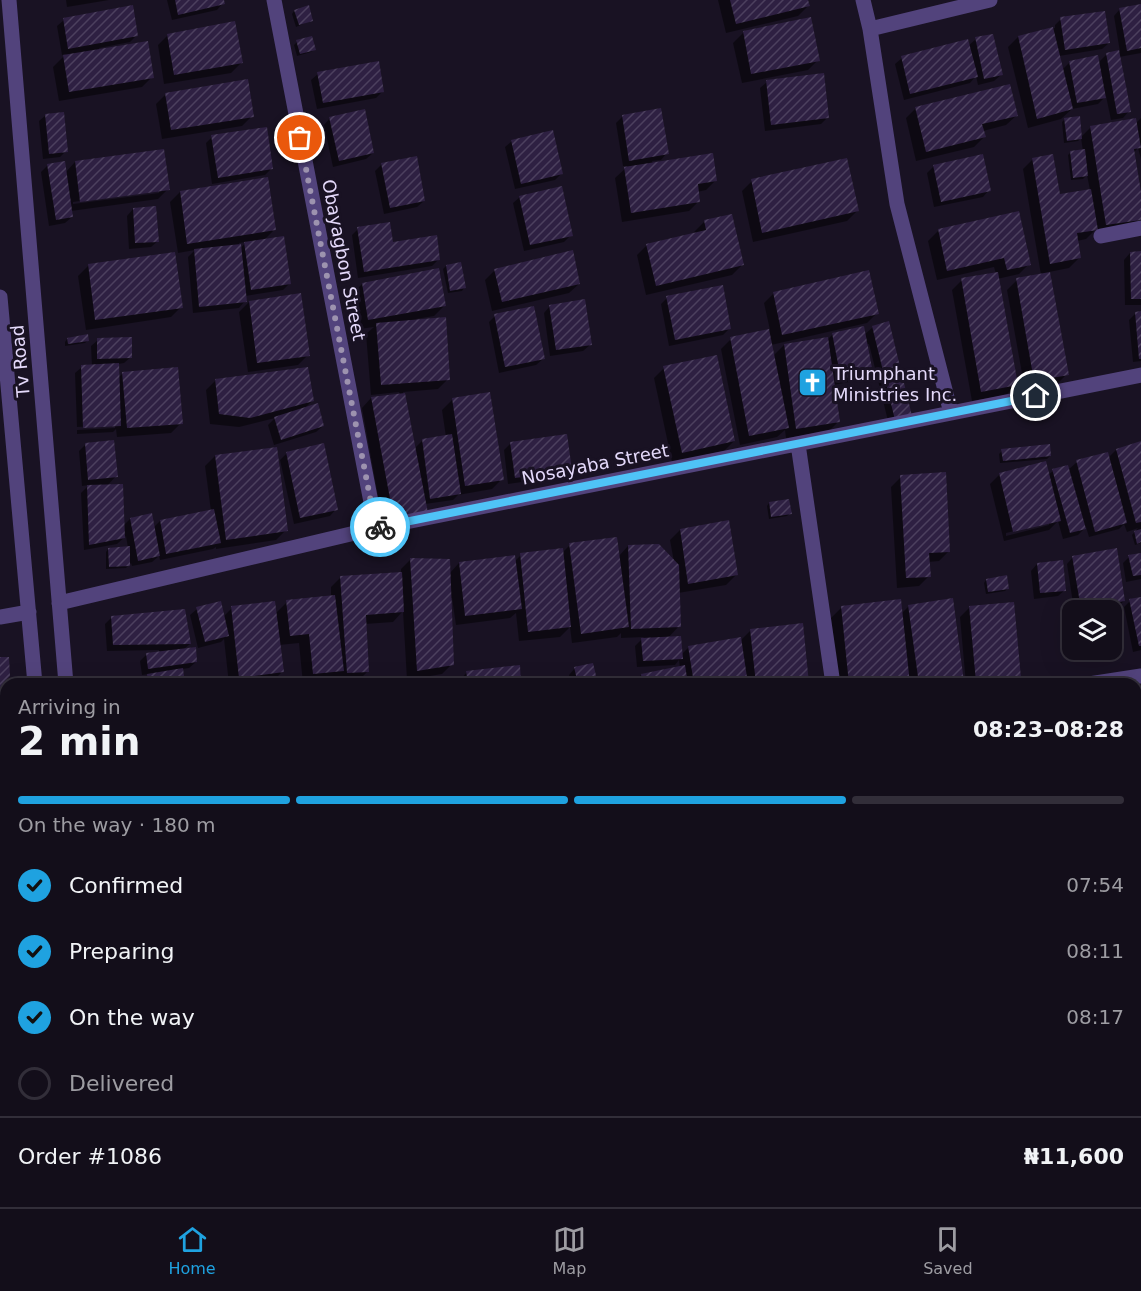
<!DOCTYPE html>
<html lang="en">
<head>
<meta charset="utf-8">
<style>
	:root { --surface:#130e1a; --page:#1c1723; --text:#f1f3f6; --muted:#9d9ca2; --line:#322e39; --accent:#1fa2e0 }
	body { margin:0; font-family:"DejaVu Sans",sans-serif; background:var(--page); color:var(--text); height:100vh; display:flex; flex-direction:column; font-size:22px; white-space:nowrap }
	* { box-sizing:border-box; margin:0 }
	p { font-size:20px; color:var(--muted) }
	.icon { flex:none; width:33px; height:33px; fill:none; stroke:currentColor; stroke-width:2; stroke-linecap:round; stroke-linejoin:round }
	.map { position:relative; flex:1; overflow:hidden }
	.details { position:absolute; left:0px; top:678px; width:1142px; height:530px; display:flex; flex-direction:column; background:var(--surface); border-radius:18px 18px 0 0; box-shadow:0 6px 24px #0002,0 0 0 2px var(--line) }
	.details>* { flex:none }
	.tools { position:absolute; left:1062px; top:600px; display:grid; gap:12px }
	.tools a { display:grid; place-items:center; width:60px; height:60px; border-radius:12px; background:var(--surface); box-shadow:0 6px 24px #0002,0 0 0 2px var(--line); font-size:30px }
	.pin { position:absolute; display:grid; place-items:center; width:51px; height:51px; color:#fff; margin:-26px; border:3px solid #fff; border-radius:50%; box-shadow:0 2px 6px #0007 }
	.courier { position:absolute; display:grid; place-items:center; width:60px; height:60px; margin:-30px; border:4px solid #4fc3f7; border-radius:50%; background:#fff; color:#222; box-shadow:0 2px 8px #0007 }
	.overview em { font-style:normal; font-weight:700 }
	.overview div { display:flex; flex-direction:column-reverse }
	.overview { display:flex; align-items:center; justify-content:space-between; height:102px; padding:0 18px }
	h1 { font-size:39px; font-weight:700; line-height:45px }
	.bar { display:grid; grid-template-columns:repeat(4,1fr); gap:9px 6px; align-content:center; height:72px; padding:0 18px }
	.bar i { height:8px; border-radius:4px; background:var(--line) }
	.bar .selected { background:var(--accent) }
	.bar p { grid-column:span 4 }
	.line { display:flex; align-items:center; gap:15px; padding:0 18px; border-top:2px solid var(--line) }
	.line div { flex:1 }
	ol { padding:0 18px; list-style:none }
	li { display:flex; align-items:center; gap:18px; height:66px }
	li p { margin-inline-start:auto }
	li .icon { padding:6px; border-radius:50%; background:var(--accent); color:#111; stroke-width:4 }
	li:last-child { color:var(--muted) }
	li i { width:33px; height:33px; border:3px solid var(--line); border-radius:50% }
	.menu { display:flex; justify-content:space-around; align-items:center; height:84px; border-top:2px solid var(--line); background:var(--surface); font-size:16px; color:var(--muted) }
	.menu a { display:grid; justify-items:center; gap:3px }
	.menu .selected { color:var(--accent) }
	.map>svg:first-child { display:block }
	.shadow { fill:#0007; fill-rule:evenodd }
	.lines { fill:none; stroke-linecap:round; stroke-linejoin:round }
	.stream { stroke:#11173d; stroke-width:8 }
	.building { fill:url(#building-hatch) }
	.minor { stroke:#52437c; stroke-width:15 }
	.done { stroke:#9d93af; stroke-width:6; stroke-dasharray:0 10.8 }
	.route { stroke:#4fc3f7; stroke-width:8 }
	.labels { text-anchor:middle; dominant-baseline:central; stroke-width:6; stroke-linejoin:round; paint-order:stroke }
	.street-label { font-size:18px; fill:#e4d9fa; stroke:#191223 }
	.poi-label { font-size:18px; fill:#e4d9fa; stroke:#191223; text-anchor:start }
</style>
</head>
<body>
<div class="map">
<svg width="1141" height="1207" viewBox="0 0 1141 1207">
	<defs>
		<pattern id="building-hatch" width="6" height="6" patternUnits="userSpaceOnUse" patternTransform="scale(1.5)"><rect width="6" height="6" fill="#2e2042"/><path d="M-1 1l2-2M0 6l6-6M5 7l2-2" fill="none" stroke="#4c405e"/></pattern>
	</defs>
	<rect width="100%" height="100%" fill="#191223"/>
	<!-- shadow -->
	<path class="shadow" d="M66 0H109L67 7Z
		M167 0H223V3L217 10 172 20Z
		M718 0H807L808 6 798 16 726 33Z
		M1141 6V53L1119 57 1129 111 1123 118 1111 120 1106 96 1098 104 1072 109 1061 119 1028 128 1008 47 1018 37 1055 28V25L1061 19 1109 43 1102 49 1059 56 1062 70 1070 62 1098 63 1106 55 1120 52 1114 16 1120 9Z
		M294 11 312 20 296 27 292 14Z
		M64 20 136 36 130 42 99 48 100 51 152 77 142 87 59 101 53 67 66 54 62 55 57 26Z
		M743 33 818 60 808 70 742 83 733 43Z
		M168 35 241 63 231 73 164 84 158 45Z
		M976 39 1001 75 994 81 978 85 976 76 970 83 904 100 895 64 902 58 968 46Z
		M297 42 314 50 311 52 297 56 294 45Z
		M318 74 382 92 376 98 317 109 311 80Z
		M767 82 827 118 821 124 765 131 760 88Z
		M166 94 252 116 242 126 162 139 156 104Z
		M916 108 1016 116 1006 125 983 131 984 137 974 147 916 161 906 118Z
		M660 110 667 153 661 160 652 161 653 164 716 180 706 190 697 192 699 201 689 211 622 222 615 178 628 166H623L616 123 622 117Z
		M46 115 66 151 60 157 43 159 39 121Z
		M330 118 373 153 366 159 333 167 324 125Z
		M1141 118V159L1138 148 1133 153 1141 201V221L1097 235 1096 229 1086 239 1077 241 1079 258 1069 268 1049 272 1067 374 1057 384 1025 390 1007 290 1017 280 1041 275 1023 169 1033 159 1058 196 1090 190 1087 175 1083 179 1071 180 1068 155 1071 152 1083 151 1081 138 1078 141 1064 143 1062 122 1065 119 1081 137 1091 127 1135 124Z
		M212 137 271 169 265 175 212 184 206 143Z
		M512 141 562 173 555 180 515 189 505 147Z
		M982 156 989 190 983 197 934 207 927 173 933 167Z
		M75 162 168 189 158 199 71 211 72 217 65 223 49 226 41 172 47 166 65 173ZM159 189V193L73 204V202Z
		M382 164 424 201 417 207 384 214 375 171Z
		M752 181 857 211 847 221 753 242 742 191Z
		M180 192 274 230 263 241 289 284 283 290 245 296V301L239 308 193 313 188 257 195 250 178 253 170 202ZM246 242 240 249 239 243Z
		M520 197 571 235 564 242 524 251 513 203Z
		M133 209 158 241 151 247 129 249 127 216Z
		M1017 212 1029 264 1019 274 997 279 1016 385 1006 395 972 401 952 290 962 280 996 274 994 267 937 280 928 241 938 231Z
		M704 222 742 265 732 275 646 295 637 255 647 245 695 234 694 232Z
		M358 229 391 244 439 259 432 266 358 278 352 235Z
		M1130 253H1141V305H1125L1124 260Z
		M88 266 181 307 171 317 86 330 78 276Z
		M446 266 464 288 462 291 448 293 443 269Z
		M495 270 579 284 569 293 492 311 485 280Z
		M362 284 444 306 434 316 416 319 448 379 438 389 403 392 414 449 422 441 446 437 442 410 452 400 502 479 492 489 458 495 453 500 425 504 384 529 362 408 371 398 400 395 399 392 371 395 366 334 374 327 359 329 352 294Z
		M774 293 877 313 867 323 771 345 773 356 784 345 827 340 833 334 864 335 873 327 911 415 889 425 869 344 866 345 872 372 865 379 833 385 838 422 828 432 786 438 785 430 777 437 740 445 721 349 731 339 770 330 764 303Z
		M667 298 730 328 723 335 669 346 661 304Z
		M249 302 308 355 298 365 248 372 239 312Z
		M550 306 590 345 583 351 550 356 544 313Z
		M1136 313H1141V361L1133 362 1129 320Z
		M495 316 543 359 536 365 499 373 489 322Z
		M67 339 88 340 85 343 65 346V342Z
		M98 340 131 357 124 363 118 364V378L123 373 181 423 171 433 117 437 116 429 113 432 77 434V430L115 428V425L77 427 75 373 82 367 92 366 91 346Z
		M664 368 734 441 724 451 672 462 654 378Z
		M216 380 312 401 304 409 323 426 316 432 274 445 268 425 275 418 239 427 210 424 206 390Z
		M1141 443V543L1135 545 1132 535 1138 528 1127 532 1124 524 1119 529 1089 537 1086 527 1078 535 1063 539 1058 521 1049 530 1004 541 990 484 1000 474 1048 475 1053 471 1068 470 1077 462 1108 458 1116 450ZM1049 522V525L1006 536V533Z
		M86 444 116 476 107 486 123 526 130 519 153 528 160 521 211 511 205 466 215 456 286 530 276 540 216 549V547L213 549 160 560 159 556 152 562 132 566 131 563 126 568 106 569V552L108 549 128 548 126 536 117 544 84 550 81 493 89 485 82 486 79 451Z
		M510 444 570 470 564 476 508 484 504 450Z
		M1002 451 1050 456 1047 459 1000 463 999 454Z
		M287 453 336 509 330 516 294 524 280 460Z
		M901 477 949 551 939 561 928 562 929 576 919 586 897 588 891 487Z
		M769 503 790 513 787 516 769 519 767 506Z
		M680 530 736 575 726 585 678 593 679 626 668 638 681 655 689 647 740 641 751 630 808 684H632L641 675 680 668 679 660 675 665 637 667 635 646 644 637 621 638V633L617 637 572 643 570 627 560 637 519 641 516 613 510 618 456 625 452 598H450L452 664 442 674 407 680 403 611 393 622 365 624 368 671 358 681 337 683V676L332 681 303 684 299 643 279 645 282 672 272 682 229 684 224 639 221 642 198 648 190 615 197 609 223 617 232 608 275 614 287 602 331 597V587L341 577 401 573V569L411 559 449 574 459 563 515 561 521 555 562 553 570 545 618 557 628 546 674 562 670 540Z
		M1141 554V579L1126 582 1123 563 1129 557Z
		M1073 557 1124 601 1117 607 1099 610H1074L1067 564Z
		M1037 564 1065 590 1058 596 1034 599 1031 571Z
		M986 580 1008 588 1005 591 986 594 984 583Z
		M1141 599V650L1133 652 1124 607 1130 601Z
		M909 606 963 682 960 684H839L831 618 841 608 901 614Z
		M970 607 1019 678 1013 684H966L960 617Z
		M112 617 190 644 184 649 196 662 189 668 182 669 183 684H145V678L149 674 142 675 140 661 147 654 159 653V650L107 651 105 624Z
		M575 668 596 684H571L569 675Z
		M467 672 520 684H457Z
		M0 710H2L6 739V751L0 757Z
		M1136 714H1139L1141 725V825L1136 826Z
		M0 823 1 830H6V898H0Z
		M1141 841V886L1136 888V842Z
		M1141 909V950L1136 951V910Z
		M6 949V988L0 989V950Z
		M1141 959V1051L1136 1052V960Z
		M6 993V1050H0V996Z
		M6 1061V1162L0 1157V1062Z
		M427 1202H471L435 1207H428Z
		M790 1202H897L898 1207H791Z
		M909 1202H964L965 1207H910Z
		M978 1202H1022L1007 1207H980Z"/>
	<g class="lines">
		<!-- stream -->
		<path class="stream" d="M1136 1164 1141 1158
			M1091 1207 1097 1202"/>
	</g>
	<!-- building -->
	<path class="building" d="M175 0H224L225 4 178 15Z
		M730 0H808L810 6 736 24Z
		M1141 4V48L1127 51 1119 8Z
		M133 5 138 36 68 49 63 18Z
		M309 5 313 21 299 25 294 10Z
		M1105 11 1110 43 1065 50 1060 17Z
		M811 17 820 61 751 74 743 31Z
		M235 21 243 63 174 75 167 34Z
		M1053 27 1073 109 1037 119 1018 36Z
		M993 34 1003 75 984 79 975 37Z
		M312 36 316 50 300 54 296 40Z
		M968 39 978 77 910 94 901 56Z
		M148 41 154 78 69 92 63 55Z
		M1119 50 1131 112 1117 114 1106 53Z
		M1098 55 1106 98 1077 103 1069 61Z
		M379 61 384 92 323 103 317 72Z
		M824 73 829 118 771 125 766 80Z
		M248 79 254 117 171 130 165 93Z
		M1010 84 1018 116 982 124 986 137 926 152 915 107Z
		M661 108 669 154 629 161 622 115Z
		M365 109 374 153 339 161 329 117Z
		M64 112 68 152 49 154 45 114Z
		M1080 116 1082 139 1067 141 1064 118Z
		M1136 118 1141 148 1134 149 1141 192V220L1106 225 1090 126Z
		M267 127 273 169 218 178 211 135Z
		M553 130 563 174 521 184 511 140Z
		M164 149 170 190 80 202 75 161Z
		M1085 149 1088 176 1073 178 1070 151Z
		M713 153 717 181 698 184 700 202 631 213 624 167Z
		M983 154 991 191 941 202 933 165Z
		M1053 154 1060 194 1091 189 1098 230 1077 233 1081 258 1050 264 1032 158Z
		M417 156 425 201 390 208 381 163Z
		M847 158 859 211 762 233 751 179Z
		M65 161 73 217 56 220 47 164Z
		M268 177 276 230 187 244 180 191Z
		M562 186 573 236 530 245 519 196Z
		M156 206 159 242 135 243 133 208Z
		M1019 211 1031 265 1007 270 1004 258 947 271 938 229Z
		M732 214 744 265 656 286 646 244 706 230 704 220Z
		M390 222 393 242 437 235 440 260 364 272 357 227Z
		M284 236 291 284 251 290 244 242Z
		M241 244 247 302 199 307 194 249Z
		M573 250 580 284 502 302 494 269Z
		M1141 251V299H1131L1130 252Z
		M175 252 183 308 95 320 88 264Z
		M461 262 466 288 450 291 446 265Z
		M439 268 446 306 368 320 362 283Z
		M869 270 879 314 782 335 773 292Z
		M998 272 1018 385 981 392 961 278Z
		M1050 272 1069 375 1034 381 1016 278Z
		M723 285 731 329 675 340 666 296Z
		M301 293 310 356 257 363 249 301Z
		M585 299 592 345 556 350 549 305Z
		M534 306 545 359 505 367 494 314Z
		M1141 311V359H1139L1135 312Z
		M446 317 450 380 381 385 376 323Z
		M889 321 912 416 895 420 872 326Z
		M864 326 873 373 841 379 832 333Z
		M769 329 789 428 749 436 730 337Z
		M88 334 89 341 68 344 67 338Z
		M132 337V358L97 359V338Z
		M828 337 840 422 796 429 784 344Z
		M717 355 735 441 682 453 663 366Z
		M119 363 121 426 83 428 81 365Z
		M178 367 183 424 127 428 122 372Z
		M308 367 314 401 250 418 219 414 215 379Z
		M490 392 504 480 465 486 452 398Z
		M405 393 428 513 394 520 371 397Z
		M318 403 324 426 281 440 274 417Z
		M452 434 461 494 430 499 422 439Z
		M567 434 572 470 515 478 510 442Z
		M114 440 118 477 88 480 85 443Z
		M1141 441V522L1136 523 1116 449Z
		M324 443 338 510 300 518 286 452Z
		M1050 444 1051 456 1003 461 1001 449Z
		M277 447 288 531 226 540 215 455Z
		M1108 452 1127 523 1095 532 1076 460Z
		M1046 461 1061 521 1013 532 999 473Z
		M1068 465 1086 529 1070 533 1052 469Z
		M946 472 950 552 929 553 931 577 906 578 900 475Z
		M123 484 125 538 89 545 87 485Z
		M789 499 792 514 771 517 769 502Z
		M214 509 221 543 166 554 160 520Z
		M152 513 160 556 138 561 130 518Z
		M729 520 738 575 688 584 680 529Z
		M1141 529V542L1137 544 1134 531Z
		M617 537 629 627 581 634 569 543Z
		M659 544 679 565 681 627 631 629 628 545Z
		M130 546V566L109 567 108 548Z
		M563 548 571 627 528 632 520 553Z
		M1117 548 1125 601 1081 609 1072 556Z
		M1141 553V575L1133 576 1128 555Z
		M515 555 522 609 465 616 459 562Z
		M410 558 450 559 454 665 417 671Z
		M1063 560 1066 591 1040 593 1037 563Z
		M402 572 404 612 366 615 369 672 347 673 340 576Z
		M1007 575 1009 589 988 592 986 579Z
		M335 595 344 671 313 674 309 634 290 636 286 600Z
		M1141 597V646H1139L1129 599Z
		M953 598 964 682 919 684 908 605Z
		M901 599 910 684H849L841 606Z
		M221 601 229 636 205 642 196 607Z
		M275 601 284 672 239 678 231 606Z
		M1014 602 1021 678 976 682 969 606Z
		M185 609 191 644 113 645 111 616Z
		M803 623 809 684H756L750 629Z
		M681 636 683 659 643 661 641 638Z
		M741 637 748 684H694L688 646Z
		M196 647 197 662 148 669 146 653Z
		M0 657H9L10 676 4 682 5 699H0Z
		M593 663 598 684H578L574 667Z
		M520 665 521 684H468L466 671Z
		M685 665 688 684H642L641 674Z
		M183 668 185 684H148L147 674Z
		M4 708 6 751H0V709Z
		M1140 712 1141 818 1136 819V713Z
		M0 823 2 829 6 828V863L0 864Z
		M1141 839V879L1136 881V840Z
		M0 867H6V893H0Z
		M1141 907V946L1136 948V909Z
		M0 948H6V983H0Z
		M1141 957V1045L1136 1046V958Z
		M1 992H6V1029H4Z
		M0 1060H6V1144L0 1139Z
		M9 1202H14L21 1207H5Z
		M801 1202H899L900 1207H802Z
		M919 1202H966V1207H920Z
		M991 1202H1007L993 1207Z"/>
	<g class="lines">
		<!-- minor -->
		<path class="minor" d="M9 0 66 684
			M274 0 376 528
			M863 0 870 29 897 204 951 413
			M870 29 990 0
			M1101 236 1141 228
			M0 297 35 684
			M798 444 833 684
			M59 603 376 528 1141 375
			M0 617 29 612
			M1089 684 1141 676
			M0 906 6 905
			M1136 1118 1141 1113
			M82 1202 83 1207
			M116 1202V1207
			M1044 1207 1050 1202"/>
	</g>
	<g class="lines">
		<!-- done -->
		<path class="done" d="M300 138 376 528 380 527"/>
		<!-- route -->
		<path class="route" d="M380 527 1036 396"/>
	</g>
	<!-- icons -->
	<defs>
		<symbol id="church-square" viewBox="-11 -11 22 22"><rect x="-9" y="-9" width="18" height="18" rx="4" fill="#1fa2e0" stroke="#191223"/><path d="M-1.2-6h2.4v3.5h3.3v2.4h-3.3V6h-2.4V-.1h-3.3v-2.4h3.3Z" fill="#fff"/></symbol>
	</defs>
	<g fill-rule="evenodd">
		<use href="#church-square" x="796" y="366" width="33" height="33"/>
	</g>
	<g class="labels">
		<!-- street labels -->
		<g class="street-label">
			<text transform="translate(344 260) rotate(79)">Obayagbon Street</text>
			<text transform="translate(20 361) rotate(-95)">Tv Road</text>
			<text transform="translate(595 464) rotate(-11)">Nosayaba Street</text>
		</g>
		<!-- poi labels -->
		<g class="poi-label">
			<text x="833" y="373">Triumphant<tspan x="833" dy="21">Ministries Inc.</tspan></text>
		</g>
	</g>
</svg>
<div class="tools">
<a><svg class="icon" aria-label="layers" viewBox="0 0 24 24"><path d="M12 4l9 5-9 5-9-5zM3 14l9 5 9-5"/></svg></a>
</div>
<div class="pin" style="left:300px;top:138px;background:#ea580c"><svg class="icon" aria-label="bag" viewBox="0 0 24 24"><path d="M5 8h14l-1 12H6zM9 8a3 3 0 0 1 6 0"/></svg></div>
<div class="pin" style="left:1036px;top:396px;background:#1f2937"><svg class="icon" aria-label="home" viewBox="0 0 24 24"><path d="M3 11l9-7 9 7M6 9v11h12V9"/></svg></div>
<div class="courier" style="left:380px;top:527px"><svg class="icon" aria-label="bike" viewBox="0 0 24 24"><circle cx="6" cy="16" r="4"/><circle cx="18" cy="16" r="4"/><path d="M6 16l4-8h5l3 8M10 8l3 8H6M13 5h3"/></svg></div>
<section class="details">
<div class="overview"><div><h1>2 min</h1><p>Arriving in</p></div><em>08:23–08:28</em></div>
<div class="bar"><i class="selected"></i><i class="selected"></i><i class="selected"></i><i></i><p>On the way · 180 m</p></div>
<ol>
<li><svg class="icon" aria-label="check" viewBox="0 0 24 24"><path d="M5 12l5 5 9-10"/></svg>Confirmed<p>07:54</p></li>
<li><svg class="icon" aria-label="check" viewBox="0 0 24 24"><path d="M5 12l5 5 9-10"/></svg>Preparing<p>08:11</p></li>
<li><svg class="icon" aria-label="check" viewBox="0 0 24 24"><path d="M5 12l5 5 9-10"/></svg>On the way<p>08:17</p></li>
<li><i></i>Delivered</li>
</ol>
<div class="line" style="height:78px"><div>Order #1086</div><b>₦11,600</b></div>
</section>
</div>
<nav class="menu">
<a class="selected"><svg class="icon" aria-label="home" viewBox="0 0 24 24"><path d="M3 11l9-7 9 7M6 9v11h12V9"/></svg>Home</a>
<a><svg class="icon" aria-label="map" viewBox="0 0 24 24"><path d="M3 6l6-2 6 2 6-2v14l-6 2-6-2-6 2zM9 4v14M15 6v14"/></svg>Map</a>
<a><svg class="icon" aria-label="saved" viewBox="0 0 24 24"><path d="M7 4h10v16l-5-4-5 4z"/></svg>Saved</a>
</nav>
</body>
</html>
